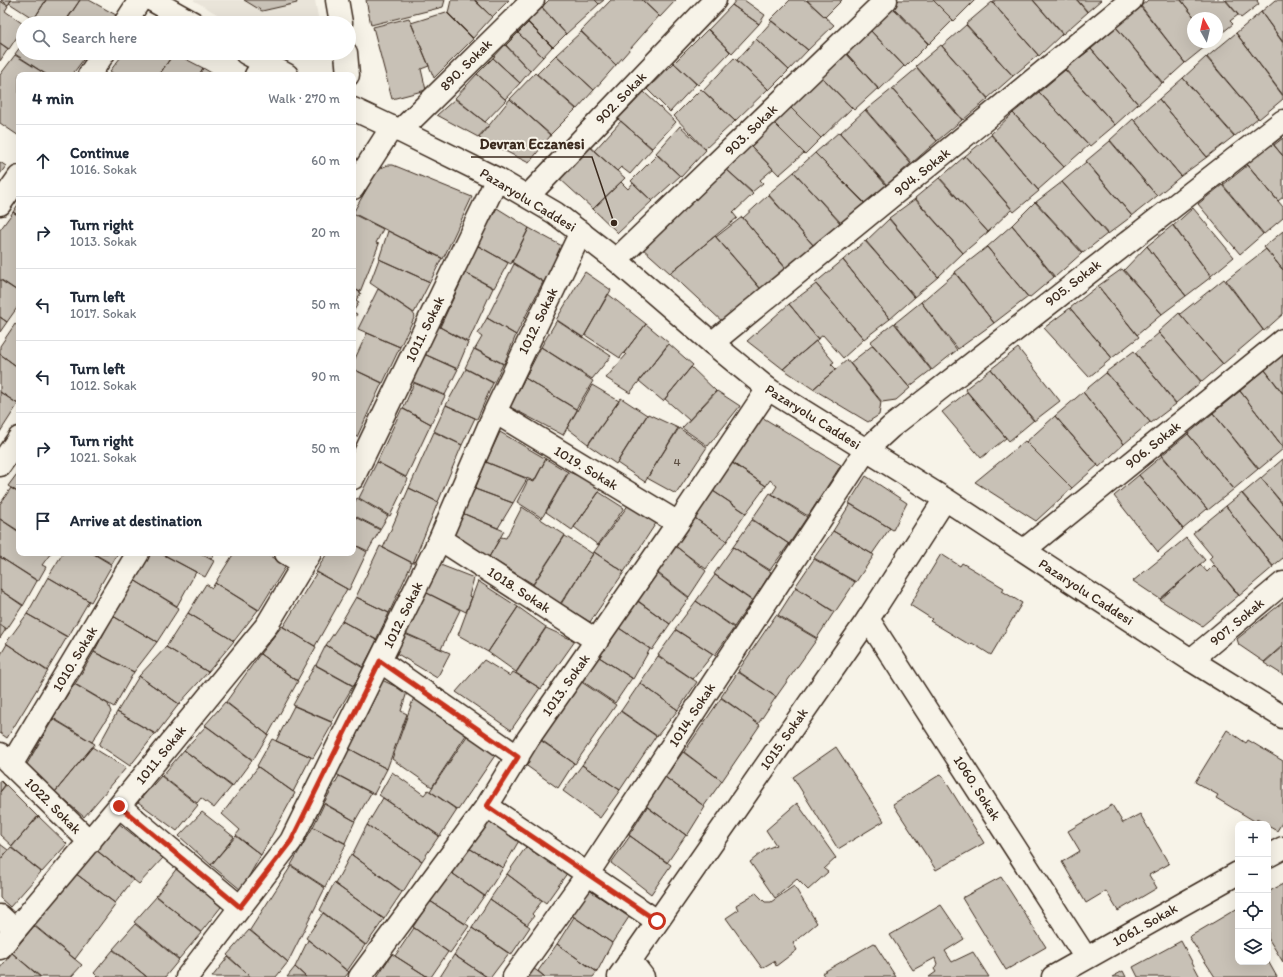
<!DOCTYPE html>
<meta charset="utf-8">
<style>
:root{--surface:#fff;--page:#f6f6f7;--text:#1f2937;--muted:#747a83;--line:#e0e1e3}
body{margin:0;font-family:Itim,sans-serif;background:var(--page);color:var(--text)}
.controls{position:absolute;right:12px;bottom:12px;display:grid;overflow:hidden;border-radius:8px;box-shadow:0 4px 16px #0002}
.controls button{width:36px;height:36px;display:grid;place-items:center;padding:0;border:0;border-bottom:1px solid var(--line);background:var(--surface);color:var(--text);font:20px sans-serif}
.compass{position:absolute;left:1187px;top:12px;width:36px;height:36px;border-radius:50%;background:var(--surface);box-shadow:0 4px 16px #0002;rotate:352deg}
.stop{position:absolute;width:12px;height:12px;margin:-9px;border:3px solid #c8321e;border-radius:50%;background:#fff}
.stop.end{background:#c8321e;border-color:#fff;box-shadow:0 1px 4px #0008}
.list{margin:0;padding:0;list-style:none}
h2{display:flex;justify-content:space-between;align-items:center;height:52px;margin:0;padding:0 16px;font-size:17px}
h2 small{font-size:13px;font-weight:400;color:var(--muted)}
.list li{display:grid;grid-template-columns:26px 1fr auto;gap:12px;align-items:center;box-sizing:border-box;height:72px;padding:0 16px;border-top:1px solid var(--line)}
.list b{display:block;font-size:15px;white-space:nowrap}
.list p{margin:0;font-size:13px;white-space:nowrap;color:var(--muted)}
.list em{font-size:13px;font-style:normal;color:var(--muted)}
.icon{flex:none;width:22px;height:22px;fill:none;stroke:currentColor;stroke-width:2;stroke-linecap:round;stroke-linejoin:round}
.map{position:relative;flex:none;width:1283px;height:977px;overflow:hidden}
.search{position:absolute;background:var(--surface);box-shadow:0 4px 16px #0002;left:16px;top:16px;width:340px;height:44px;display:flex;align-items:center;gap:10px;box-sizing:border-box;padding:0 14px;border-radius:22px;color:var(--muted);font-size:15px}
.panel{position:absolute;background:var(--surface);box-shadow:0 4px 16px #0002;left:16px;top:72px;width:340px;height:484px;border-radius:8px}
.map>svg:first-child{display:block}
.built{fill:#e9e4d9}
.building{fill:#c8c1b6;stroke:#3b2a1e}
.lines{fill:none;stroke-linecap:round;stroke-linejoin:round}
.street-casing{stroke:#3b2a1e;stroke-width:25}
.secondary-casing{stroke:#3b2a1e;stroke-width:25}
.street{stroke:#f7f3e8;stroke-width:22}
.secondary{stroke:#f7f3e8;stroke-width:22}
.route{stroke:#c8321e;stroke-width:5}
.labels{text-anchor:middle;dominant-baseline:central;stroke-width:4;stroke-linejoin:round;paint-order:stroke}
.number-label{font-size:12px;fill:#5e5044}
.street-label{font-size:14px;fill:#3b2a1e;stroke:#f7f3e8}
.leader{fill:none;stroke:#3b2a1e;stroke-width:1.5}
.callout-dot{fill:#3b2a1e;stroke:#f7f3e8;stroke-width:1.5}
.callout-label{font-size:15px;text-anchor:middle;font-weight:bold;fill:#3b2a1e;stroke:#f7f3e8;stroke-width:4;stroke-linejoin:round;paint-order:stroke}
</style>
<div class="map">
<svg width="1283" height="977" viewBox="0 0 1283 977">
<rect width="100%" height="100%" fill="#f7f3e8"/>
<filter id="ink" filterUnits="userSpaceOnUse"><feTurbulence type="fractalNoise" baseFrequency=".025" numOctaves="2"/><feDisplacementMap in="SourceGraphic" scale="8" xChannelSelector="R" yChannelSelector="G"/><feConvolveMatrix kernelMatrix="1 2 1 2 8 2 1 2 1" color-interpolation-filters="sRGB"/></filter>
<g filter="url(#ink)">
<path class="built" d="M193,0H315L319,23H232Z"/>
<path class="building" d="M1,0H11L8,5Z
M12,0H46L34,19L9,3Z
M46,0H80L64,23H40L34,19Z
M80,0H89L116,15L110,23H65Z
M244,0H296L297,3L262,11Z
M366,0H445L443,7L371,25Z
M451,0H474L492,17L473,38L448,13Z
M475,0H509L492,17Z
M549,0H595L599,4L566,34L542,7Z
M595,0H604L599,4Z
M611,0H642L659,16L616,65L581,31Z
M642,0H676L660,17Z
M736,0H744L765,15L759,24L732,5Z
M790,0H806L834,25L808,50L770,20Z
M807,0H842L825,17Z
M899,0H933L953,20L929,44L892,6Z
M933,0H975L954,21Z
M995,0H1033L1062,34L1039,56L993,3Z
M1033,0H1077L1088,12L1063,34Z
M1077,0H1101L1087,12Z
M1148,0H1181L1195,18H1193V42H1211L1185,63L1141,6Z
M1181,0H1225L1238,15L1230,21L1233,24L1217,37V18H1195Z
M1226,0H1258L1257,1L1259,4L1241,18Z
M1275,0H1283V42L1261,12Z
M0,1L8,6L5,11L23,24V28L9,49L0,43Z
M992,2L1038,55L1013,76L966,24Z
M732,5L759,24L732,53L708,30Z
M1140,6L1185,63L1163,83L1116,27Z
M541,7L566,34L553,47L528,22Z
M892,7L928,44L905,67L870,30Z
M446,12L473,39L434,78L411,23Z
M1261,12L1283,43V95L1236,33Z
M409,18L429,66L421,69L426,90L392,99L373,27Z
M772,21L808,50L789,70L756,39Z
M528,23L552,47L543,57L518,33Z
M966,25L1013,76L988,98L942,46Z
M1116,27L1162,83L1138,104L1091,49Z
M708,29L730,52L698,85L674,63Z
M870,30L904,66L879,90L846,53Z
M581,32L616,65L594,90L556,55Z
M518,33L543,57L530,71L506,45Z
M1236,33L1283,96V99L1259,119L1207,57Z
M756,39L789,70L769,90L737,60Z
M0,43L8,49L0,61Z
M23,43V53H73L83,60L72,75H47L15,54Z
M505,45L530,71L520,83L493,58Z
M941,45L988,99L963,120L916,66Z
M1091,49L1138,104L1115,125L1065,69Z
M73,53H89L84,60Z
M124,53H174L159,75H115L110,71Z
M174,53L203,68L199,75H159Z
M846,53L878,88L854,110L820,75Z
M15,55L47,75H19V136L0,123V75Z
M556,55L594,90L577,109L537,74Z
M1206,57L1258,118L1235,136L1183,78Z
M493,58L520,83L505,99L477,74Z
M734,58L768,89L735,121L703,91Z
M674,63L696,84L670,112L647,89Z
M203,68L215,75H199Z
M917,68L962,120L937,141L892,89Z
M1065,70L1115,125L1090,146L1039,92Z
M535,73L576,109L550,135L510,99Z
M477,74L506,100L485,122L455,98Z
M820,75L852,108L821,138L789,106Z
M1183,78L1234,136L1207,157L1159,99Z
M701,89L735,121L705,149L674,116Z
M892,89L937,141L912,163L866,110Z
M644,92L676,122L652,148L618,119Z
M1039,92L1089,145L1064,167L1013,113Z
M455,99L489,125L478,137L437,115Z
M510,99L551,135L529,163L479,138Z
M1159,99L1207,157L1181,176L1134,120Z
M789,106L821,138L805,154L773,122Z
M865,110L911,163L887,185L840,133Z
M1013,113L1064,167L1038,190L991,134Z
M1133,119L1181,176L1157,196L1110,140Z
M621,121L652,149L630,174L621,167L617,171L594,151Z
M773,122L804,153L779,175L750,145Z
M680,126L706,150L681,177L656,153Z
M839,132L886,185L865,204L815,153Z
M991,135L1039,191L1014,212L965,156Z
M1283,138V156L1274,145Z
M1110,141L1157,196L1132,216L1086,161Z
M1271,142L1283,156V197L1278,201L1246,163Z
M749,144L773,169L760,180L763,183L752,192L725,168Z
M590,147L625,178L593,209L559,178Z
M815,153L865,203L841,223L794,172Z
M657,155L680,176L652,201L631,181Z
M965,156L1012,209L988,232L940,178Z
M0,162L6,166L0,174Z
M1086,162L1132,216L1108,234L1062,182Z
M388,165H393L472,197L443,259L353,213L378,169Z
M1248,165L1283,207V218L1264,234L1223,185Z
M725,168L753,194L733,213L737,218L670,273L642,248Z
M794,172L841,224L815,247L768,194Z
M939,178L988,232L963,253L915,198Z
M621,182L628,189L633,183L652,201L618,233L593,209Z
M1062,182L1107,234L1083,253L1036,202Z
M1222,185L1263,234L1240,254L1198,204Z
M768,195L814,246L787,270L743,218Z
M915,199L963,253L938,277L889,218Z
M1035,202L1082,253L1055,277L1012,225Z
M19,203V216L13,212Z
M497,208L529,228L511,264L476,245Z
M1193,208L1234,257L1211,276L1173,226Z
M13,212L19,216V292L0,279V230Z
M353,214L383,229L376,243L379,244L360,292L353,288Z
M742,217L786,268L762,290L716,237Z
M889,219L938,277L914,297L866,241Z
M1012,225L1054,277L1029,298L987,247Z
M1173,225L1211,277L1186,296L1147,246Z
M529,228L562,246L544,282L512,262Z
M388,231L442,258L430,282L379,259Z
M1283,231V270L1264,247Z
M715,236L763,292L725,324L670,273Z
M865,241L915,297L890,319L843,260Z
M477,245L508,263L494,288L464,272Z
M1147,246L1186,296L1162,314L1124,270Z
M987,247L1028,297L994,323L955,272Z
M1266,249L1283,270V314L1264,331L1226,280Z
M379,259L430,282L414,313L370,283Z
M843,260L890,319L864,339L815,283Z
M514,264L543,282L516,335L487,318Z
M1122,269L1162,314L1137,335L1098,286Z
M585,272L611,290L583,338L556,320Z
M465,273L493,288L468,342L440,327Z
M955,273L994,323L958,349L921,302Z
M1224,279L1263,330L1223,364L1180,314Z
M0,280L19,292V305L7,322L0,317Z
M816,284L864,339L843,358L823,335L818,339L789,304Z
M1098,286L1139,337L1112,358L1070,308Z
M353,288L361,293L356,300L359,302L353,312L357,314L353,321Z
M378,289L412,312L415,316L400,347L358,329Z
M608,294L646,324L620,358L585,335Z
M921,302L957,350L932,370L895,323Z
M789,304L818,339L783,369L747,341Z
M1070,308L1112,358L1089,377L1044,328Z
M1179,313L1223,364L1202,382L1158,332Z
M0,317L7,322L0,332Z
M487,318L516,335L504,364L475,349L482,337L478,334Z
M557,320L611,356L592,379L541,347Z
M894,323L931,370L909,387L870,342Z
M15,324L19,327V368L0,354V346Z
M646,324L669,343L630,393L606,378L626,355L624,353Z
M438,326L468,343L457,369L424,354Z
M367,333L400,347L383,383L353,369V363Z
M1159,333L1201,382L1176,403L1135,353Z
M816,341L834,362L831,364L836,369L813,389L783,369Z
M669,344L693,365L663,401L639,381Z
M873,345L910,388L896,400L882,402L850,363Z
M541,347L593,381L576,409L525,378Z
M1018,348L1060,401L1034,421L991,369Z
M474,349L503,364L494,383L465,368Z
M1134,351L1176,404L1151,423L1106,372Z
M0,354L19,368V402L18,404L0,392Z
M424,354L458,369L445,395L411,381Z
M1283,355V393L1265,370Z
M847,360L881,402L879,415L868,422L813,389Z
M691,367L716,391L689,420L665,399Z
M353,369L382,383L357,437L353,435Z
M466,369L493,383L477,419L446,405Z
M991,369L1034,420L1009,441L965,389Z
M1265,370L1283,394V447L1240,391Z
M1106,373L1150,422L1124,444L1083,392Z
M525,378L577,410L563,435L510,407Z
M414,383L445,396L431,424L403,409Z
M592,385L619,401L588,444L567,428Z
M717,391L740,406L708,446L682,428Z
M1240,391L1283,447V449L1259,469L1213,413Z
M0,392L18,404L0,432Z
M967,392L1006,438L981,458L942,412Z
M1083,392L1124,444L1099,467L1055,416Z
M621,398L647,415L616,464L588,445Z
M446,405L475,418L462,445L434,431Z
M402,408L431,424L406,477L377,462Z
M1213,413L1258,469L1234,489L1188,434Z
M648,414L678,428L645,482L617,463Z
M760,416L841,465L808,516L772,494L777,486L770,480L766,486L729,461Z
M1055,416L1098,465L1072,488L1026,442Z
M679,428L707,447L676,494L647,478Z
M434,432L462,445L438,502L409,488Z
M500,432L546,459L534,481L486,462Z
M1188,434L1234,489L1208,510L1162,455Z
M1025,441L1072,488L1036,521L975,482Z
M1162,456L1207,509L1183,529L1139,475Z
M546,459L568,472L542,518L517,502L528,480L534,482Z
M1283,459V504L1261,478Z
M730,461L766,486L746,513L710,489Z
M377,462L408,479L390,516L359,498Z
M486,462L527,479L513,503L475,489Z
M19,471V493L8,486Z
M569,472L603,486L572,530L546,512Z
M1139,475L1183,529L1158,552L1114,496Z
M866,476L907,503L893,530L849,503Z
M1261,478L1283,505V541L1242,494Z
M11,488L19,493V531L0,519V504Z
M409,488L438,502L413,563L383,548Z
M475,489L513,503L498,528L462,513Z
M710,489L746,513L727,541L692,516Z
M599,492L624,508L598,545L574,527Z
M770,493L807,517L789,544L752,519Z
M1242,493L1283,541V558L1273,566L1226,506Z
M357,498L388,516L380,529L353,515V505Z
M632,500L660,517L624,572L594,552Z
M850,504L890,528L872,554L833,531Z
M1226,506L1273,567L1239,596L1209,559L1212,556L1193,533Z
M522,507L565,535L533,584L489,557L501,537L506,538Z
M462,513L504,531L489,557L450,540Z
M353,516L380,530L368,551L353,544Z
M692,516L727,541L706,569L671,543Z
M0,519L19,532V553H51L42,565L46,567L38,581L0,557Z
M752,520L789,544L770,570L733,547Z
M833,531L874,555L856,582L814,558Z
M565,536L593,554L560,604L533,585Z
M1186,538L1205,560L1160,599L1133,581Z
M672,543L706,571L689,597L654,570Z
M353,544L367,552L349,590L316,572L327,553H353Z
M380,546L412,563L389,613L356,597Z
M733,547L771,572L753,601L714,574Z
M594,552L624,572L590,622L561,604Z
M63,553H92L112,565L91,602L48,577Z
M93,553H118L112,564Z
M150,553H160L196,572L177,606L134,580Z
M161,553H199L214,561L205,577Z
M200,553H215L211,559Z
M234,553H265L286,566L259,610L215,583Z
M941,554L960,566L962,563L1004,588L1002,591L1022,603L991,655L972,643L970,645L930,621L932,619L910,605Z
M0,557L37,581L23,606L0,590Z
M814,559L855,582L835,612L795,587Z
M438,564L474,578L469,596L472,597L466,612L425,592Z
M1200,564L1207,572L1214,565L1239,595L1202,626L1160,600Z
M654,571L689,598L670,624L633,598Z
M317,572L347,589L315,646L283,627Z
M715,575L752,601L734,627L696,601Z
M48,577L89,601L68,637L27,614Z
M134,580L179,608L157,642L113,616Z
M478,581L518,607L488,652L458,635Z
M215,583L258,610L234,641L188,613L206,584L212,588Z
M796,587L834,612L817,638L778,615Z
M0,590L23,605L7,629L0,624Z
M425,592L460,610L441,649L405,633Z
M356,597L389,613L376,640L342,621Z
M634,598L670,624L652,650L616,626Z
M696,601L734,628L715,655L675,629Z
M1283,602V645L1264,662L1239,645L1237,639Z
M518,607L546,627L516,672L488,652Z
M188,613L234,641L208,672L166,647Z
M27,614L67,637L47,671L6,643Z
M776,615L817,639L776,697L738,671Z
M113,616L157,642L134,672L94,652Z
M342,621L377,640L363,667L326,645Z
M0,625L6,629L0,638Z
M282,626L316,647L297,681L260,654Z
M616,626L650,649L633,679L596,655Z
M546,628L575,641L541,689L516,673Z
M676,630L713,654L693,679L658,655Z
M405,634L450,653L437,678L396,653Z
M7,644L48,671L7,738L0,733V656Z
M326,645L363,668L354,686L316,665Z
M1283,646V675L1264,663Z
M166,647L208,672L179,704L139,676Z
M94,652L134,672L114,707L75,684Z
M260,654L298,681L268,735L226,702Z
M596,655L632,678L615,703L579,679Z
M658,656L697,682L678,710L640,683Z
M484,660L510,676L513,672L540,688L511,730L456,692Z
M315,665L353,686L332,722L293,705Z
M738,672L776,697L758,724L721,697Z
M139,676L179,704L156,734L117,712Z
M382,680L407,692L401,711L407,714L387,769L348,748Z
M580,681L616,705L575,764L540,739Z
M640,683L678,710L657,736L621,711Z
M74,684L108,704L111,712L92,742L53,718Z
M414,697L466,735L432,787L392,759Z
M721,698L760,725L722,781L684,752Z
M225,702L268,735L253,760L205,725Z
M294,706L333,723L313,758L276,741Z
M620,711L656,736L620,790L582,765Z
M117,712L155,734L130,766L99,745Z
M53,719L95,744L55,792L27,764Z
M206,726L252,760L232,787L184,750Z
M1227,730L1246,743L1248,740L1283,761V821L1277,831L1268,826V824H1265L1257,819L1256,822L1216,798L1218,795L1195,782Z
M467,736L496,754L458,810L430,791Z
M272,739L311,757L293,792L257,766Z
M540,740L574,763L558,788L524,764Z
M92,747L126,768L84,817L55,792Z
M836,747L884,821L838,849L793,777Z
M348,748L387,769L374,794L336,774L344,762L341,759Z
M184,750L232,786L214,808L201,798L197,803L162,776Z
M683,752L722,781L704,806L665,777Z
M582,765L620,790L600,818L563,791Z
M258,767L295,793L261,855L236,835L240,830L222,814Z
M392,772L424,795L428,790L457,810L440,836L379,795Z
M941,774L984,843L936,870L893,804Z
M161,776L198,805L177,831L138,802Z
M339,776L371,793L355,821L324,803Z
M665,777L705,807L687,836L645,805Z
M0,780L5,785L0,792Z
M6,785L38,817L12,846L0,835V792Z
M383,798L439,836L422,861L367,825Z
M797,803L836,858L824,869L828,872L808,890L797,879L775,898L750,862L766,849L776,845L766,830Z
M324,804L355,821L345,843L313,827Z
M1112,805L1123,823L1140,814L1169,864L1149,875L1157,888L1118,911L1106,891L1086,903L1062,862L1080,851L1068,831Z
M647,807L686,835L667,863L629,835Z
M202,812L234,837L211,865L179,836Z
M487,814L520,839L503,868L467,847Z
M38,816L67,844L42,872L11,848Z
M118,823L163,858L139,884L97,851Z
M367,825L422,861L403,892L352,855Z
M313,827L346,844L325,887L291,865Z
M236,836L261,855L241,890L211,865Z
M630,836L671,865L651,894L611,863Z
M0,844L8,850L0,860Z
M528,844L568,872L546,903L507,874Z
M11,847L41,872L10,907L0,898V860Z
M467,847L503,868L485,896L449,871Z
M94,848L133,880L115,903L75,873Z
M351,854L402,892L384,919L335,884Z
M291,866L325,888L288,962L250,930Z
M177,868L221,907L201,932L156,896Z
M449,871L484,896L465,924L430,901Z
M75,873L116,904L75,959L34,925Z
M507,874L542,901L532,914L534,916L527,925L490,899Z
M1001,877L1046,947L1006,970L962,898Z
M334,883L384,919L366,945L320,910Z
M1283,884V962L1268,938V892Z
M794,886L817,923L793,943L797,950L776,966L774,961L762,968L726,918L738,910L736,905L756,893L765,902H771Z
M589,890L629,917L612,943L570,914Z
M157,896L201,933L179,959L134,922Z
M490,899L530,927L511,955L472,928Z
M430,901L469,926L450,953L413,927Z
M941,905L964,939L945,951L952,962L973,952L989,977H929L936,972L934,969L937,964L935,958L913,970L890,935Z
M1238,908V962H1268V961L1277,977H1215L1189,937Z
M323,913L365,945L347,971L306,938Z
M574,917L612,943L597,972L557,944Z
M135,924L179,960L165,977H147L113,949Z
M34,926L82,965L71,977H41L12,953Z
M414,928L448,952L431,977H428L395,956Z
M472,928L509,953L491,977H487L454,955Z
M249,930L288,962L276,977H251L227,955Z
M308,940L349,972L345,977H306L295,967Z
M1181,941L1200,977H1138L1133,967Z
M874,943L896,977H825L822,973Z
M557,944L597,972L593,977H545L538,971Z
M113,950L147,977H98L94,973Z
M12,953L40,977H0V968Z
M392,954L428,977H377Z
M454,955L487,977H440Z
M228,957L251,977H212Z
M295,967L306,977H287Z
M533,968L545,977H526Z
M1123,971L1126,977H1112Z"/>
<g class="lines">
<g class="street-casing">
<path id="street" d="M125,23L140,0
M89,75L104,53
M256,75L264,63
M400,131L533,0
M353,188L392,127
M528,196L715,0
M0,204L19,177
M616,260L886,0
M712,343L1131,0
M495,412L678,523
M0,465L19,438
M353,478L497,179
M440,539L597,641
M1024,550L1283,340
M286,553L303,563
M868,619L1086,958
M1191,660L1283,583
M380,661L518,757
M0,754L90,842
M11,765L138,553
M119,806L240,907
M487,806L657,921
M1268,856L1283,848
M0,916L15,930
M0,948L119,806L267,625L310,553
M630,960L643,977
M187,977L291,841L440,539L495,412L581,232
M360,977L487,806L528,739L678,523L768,389
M514,977L587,875L866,450L891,427L1283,121
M1053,977L1238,873"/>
</g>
<g class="secondary-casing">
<path id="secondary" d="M152,0L193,23
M337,0L341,23
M246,53L287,75
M346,53L348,75
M353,109L400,131L497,179L555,213L616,260L712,343L768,389L945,499L1191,660L1283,717
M619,977L868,619L945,499"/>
</g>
<use href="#street" class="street"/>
<use href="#secondary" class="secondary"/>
</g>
</g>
<g class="lines" filter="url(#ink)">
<path class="route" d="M119,806L240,907L291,841L380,661L518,757L487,806L657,921"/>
</g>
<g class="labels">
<g class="number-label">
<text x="677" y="462">4</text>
</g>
<g class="street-label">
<text transform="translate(466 65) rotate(-45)">890. Sokak</text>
<text transform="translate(621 98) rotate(-46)">902. Sokak</text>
<text transform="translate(751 130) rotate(-44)">903. Sokak</text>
<text transform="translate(922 172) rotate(-39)">904. Sokak</text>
<text transform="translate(528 200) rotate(31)">Pazaryolu Caddesi</text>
<text transform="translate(1073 283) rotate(-38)">905. Sokak</text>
<text transform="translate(538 321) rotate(-64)">1012. Sokak</text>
<text transform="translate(425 329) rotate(-64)">1011. Sokak</text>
<text transform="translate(813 417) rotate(32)">Pazaryolu Caddesi</text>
<text transform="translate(1153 445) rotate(-39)">906. Sokak</text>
<text transform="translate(586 468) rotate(31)">1019. Sokak</text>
<text transform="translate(519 590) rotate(33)">1018. Sokak</text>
<text transform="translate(1086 592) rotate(33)">Pazaryolu Caddesi</text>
<text transform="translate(403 615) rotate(-64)">1012. Sokak</text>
<text transform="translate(1237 622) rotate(-40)">907. Sokak</text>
<text transform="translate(75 659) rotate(-59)">1010. Sokak</text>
<text transform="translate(566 685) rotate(-55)">1013. Sokak</text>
<text transform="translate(692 715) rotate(-57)">1014. Sokak</text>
<text transform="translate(784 739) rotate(-55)">1015. Sokak</text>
<text transform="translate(161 755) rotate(-51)">1011. Sokak</text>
<text transform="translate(977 788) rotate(57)">1060. Sokak</text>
<text transform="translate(53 806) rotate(45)">1022. Sokak</text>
<text transform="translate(1145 925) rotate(-30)">1061. Sokak</text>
</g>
</g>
<path class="leader" d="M614 223L592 157H471"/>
<circle class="callout-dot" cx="614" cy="223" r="4"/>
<g class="callout-label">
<text x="532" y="149">Devran Eczanesi</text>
</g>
</svg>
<div class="controls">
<button>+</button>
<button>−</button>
<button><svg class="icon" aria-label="locate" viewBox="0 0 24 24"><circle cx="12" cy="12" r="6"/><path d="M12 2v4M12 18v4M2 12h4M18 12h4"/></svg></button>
<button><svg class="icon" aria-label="layers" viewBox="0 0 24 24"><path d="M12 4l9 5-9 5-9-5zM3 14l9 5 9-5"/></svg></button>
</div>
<svg class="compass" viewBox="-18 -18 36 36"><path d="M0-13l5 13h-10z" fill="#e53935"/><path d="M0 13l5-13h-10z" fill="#747a83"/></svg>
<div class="stop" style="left:657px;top:921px"></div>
<div class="stop end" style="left:119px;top:806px"></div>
<div class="search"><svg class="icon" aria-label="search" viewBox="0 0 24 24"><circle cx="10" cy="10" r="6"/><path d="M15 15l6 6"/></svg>Search here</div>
<section class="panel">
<h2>4 min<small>Walk · 270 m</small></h2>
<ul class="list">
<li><svg class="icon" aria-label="ahead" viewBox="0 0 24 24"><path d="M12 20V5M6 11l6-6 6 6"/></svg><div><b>Continue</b><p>1016. Sokak</p></div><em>60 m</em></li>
<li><svg class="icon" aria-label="right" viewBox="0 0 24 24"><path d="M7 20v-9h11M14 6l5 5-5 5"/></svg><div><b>Turn right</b><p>1013. Sokak</p></div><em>20 m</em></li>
<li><svg class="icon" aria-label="left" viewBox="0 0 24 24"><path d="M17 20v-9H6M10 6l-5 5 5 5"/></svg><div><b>Turn left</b><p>1017. Sokak</p></div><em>50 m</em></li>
<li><svg class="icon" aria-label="left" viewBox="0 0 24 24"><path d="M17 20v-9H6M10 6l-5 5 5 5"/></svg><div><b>Turn left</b><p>1012. Sokak</p></div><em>90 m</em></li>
<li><svg class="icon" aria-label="right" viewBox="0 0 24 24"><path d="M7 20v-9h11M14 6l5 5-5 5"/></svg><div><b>Turn right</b><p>1021. Sokak</p></div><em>50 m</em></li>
<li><svg class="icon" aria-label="arrive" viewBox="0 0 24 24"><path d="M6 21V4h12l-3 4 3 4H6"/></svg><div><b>Arrive at destination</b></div></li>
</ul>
</section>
</div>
